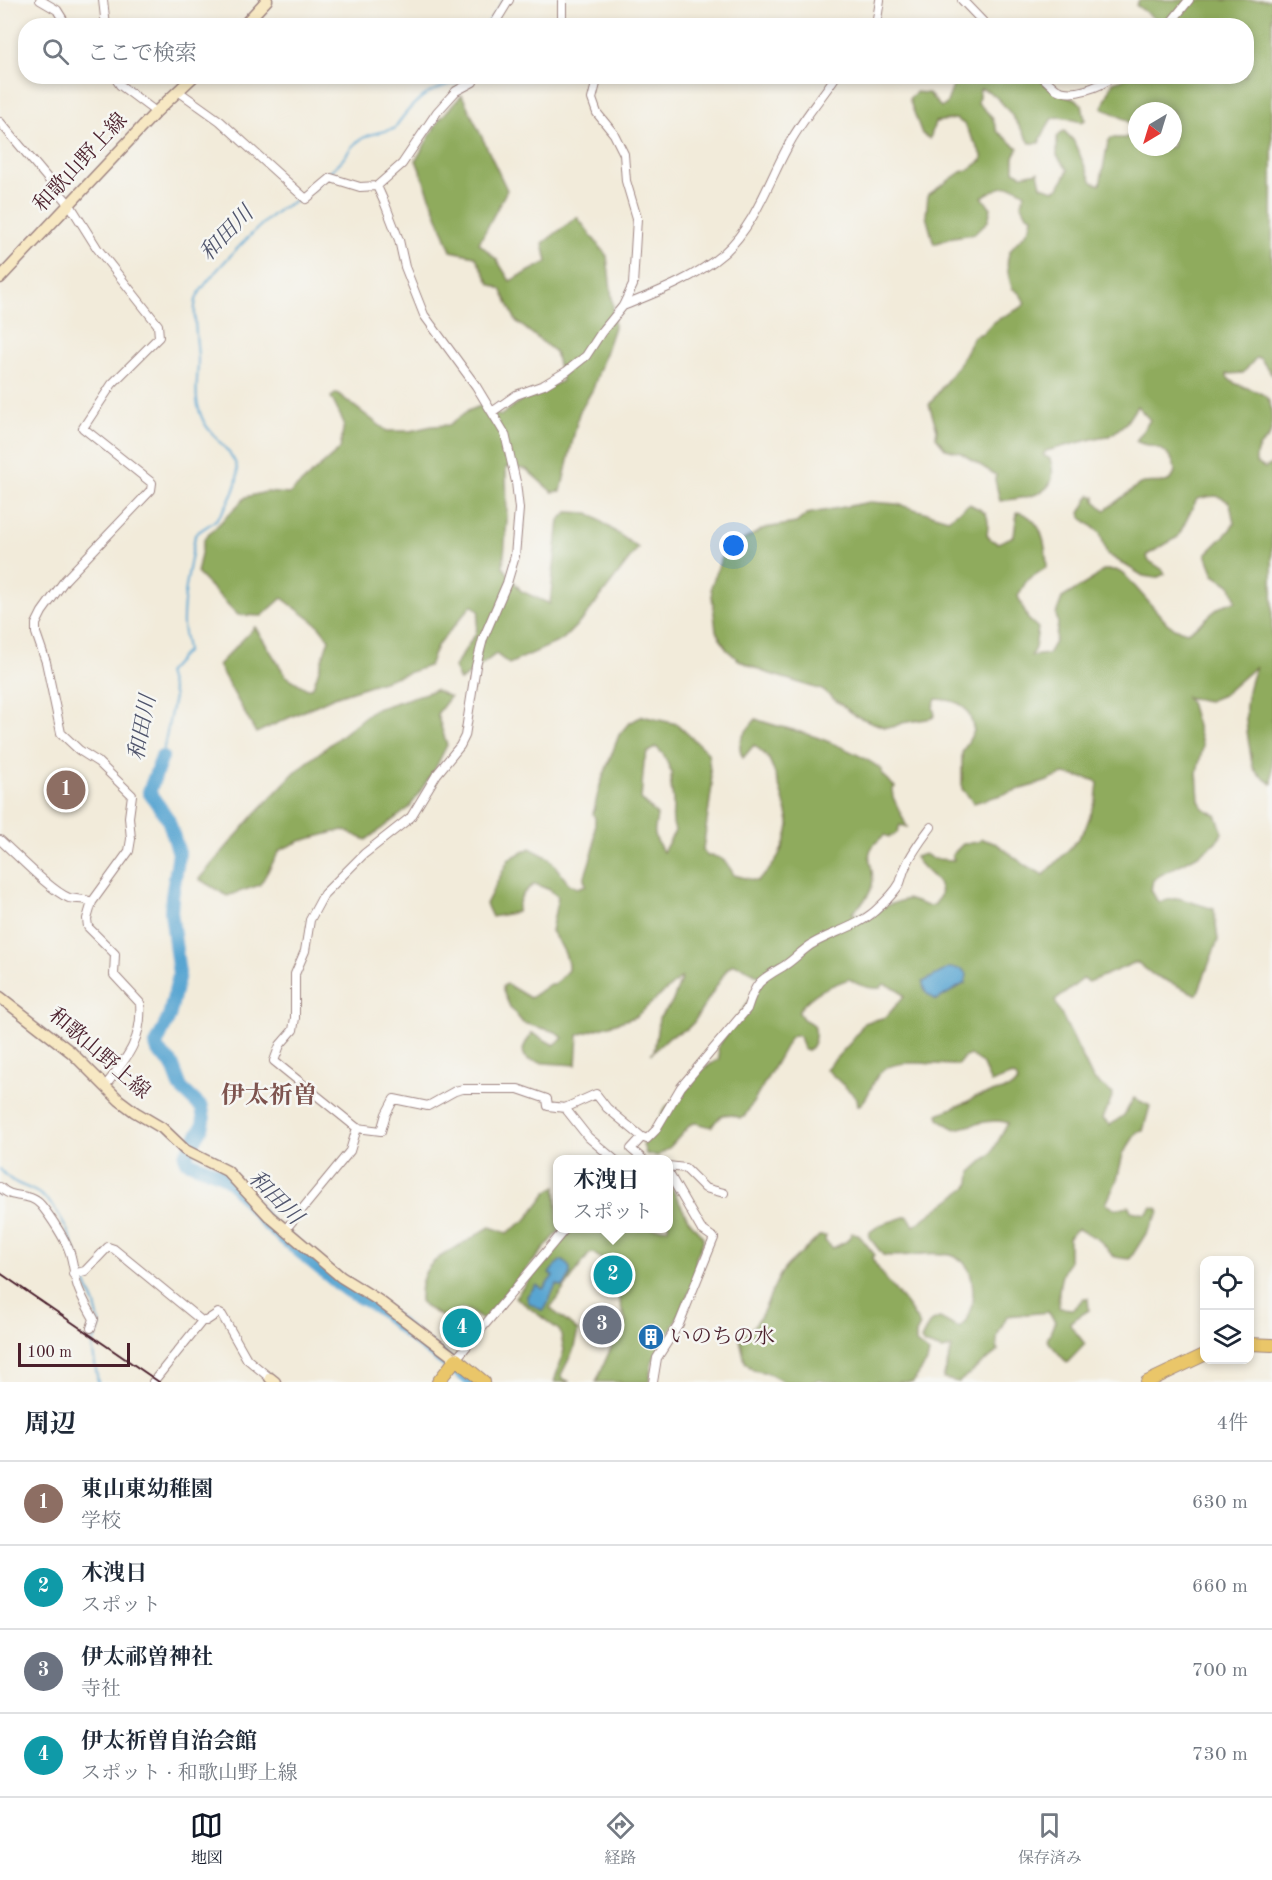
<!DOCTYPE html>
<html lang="ja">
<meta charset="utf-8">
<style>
:root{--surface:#fff;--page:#f6f6f7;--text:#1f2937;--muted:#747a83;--line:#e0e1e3;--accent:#111827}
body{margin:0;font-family:"Old Standard TT","Noto Serif JP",serif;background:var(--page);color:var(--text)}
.controls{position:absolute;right:18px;bottom:18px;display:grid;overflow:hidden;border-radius:12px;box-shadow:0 3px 9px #0003}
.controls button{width:54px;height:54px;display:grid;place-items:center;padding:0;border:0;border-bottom:2px solid var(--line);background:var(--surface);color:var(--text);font:30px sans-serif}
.compass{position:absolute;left:1128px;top:102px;width:54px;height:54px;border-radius:50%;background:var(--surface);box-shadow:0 3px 9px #0003;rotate:218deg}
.scale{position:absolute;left:18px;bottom:15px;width:112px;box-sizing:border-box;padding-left:6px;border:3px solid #4a1f2b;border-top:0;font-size:16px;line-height:21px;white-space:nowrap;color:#4a1f2b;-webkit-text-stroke:4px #f6f6f2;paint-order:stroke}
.you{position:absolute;left:734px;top:546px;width:21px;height:21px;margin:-15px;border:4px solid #fff;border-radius:50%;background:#1a73e8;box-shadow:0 0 0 9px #1a73e833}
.badge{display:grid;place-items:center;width:39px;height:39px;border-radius:50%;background:var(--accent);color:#fff;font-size:20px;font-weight:700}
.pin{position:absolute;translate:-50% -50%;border:3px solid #fff;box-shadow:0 2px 6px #0006}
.popup{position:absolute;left:553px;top:1155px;width:120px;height:78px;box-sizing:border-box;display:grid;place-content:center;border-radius:12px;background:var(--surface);filter:drop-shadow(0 2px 4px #0005);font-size:20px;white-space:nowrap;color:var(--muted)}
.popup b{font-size:22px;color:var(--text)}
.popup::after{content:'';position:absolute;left:50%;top:100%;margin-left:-12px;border:12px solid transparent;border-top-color:var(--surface)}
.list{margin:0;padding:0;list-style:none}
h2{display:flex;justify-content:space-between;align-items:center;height:78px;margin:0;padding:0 24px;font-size:26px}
h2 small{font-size:20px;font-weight:400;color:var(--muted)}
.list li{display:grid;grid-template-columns:39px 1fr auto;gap:18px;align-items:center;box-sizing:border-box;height:84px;padding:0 24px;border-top:2px solid var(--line)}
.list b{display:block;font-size:22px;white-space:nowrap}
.list p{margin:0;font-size:20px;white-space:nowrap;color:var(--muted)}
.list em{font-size:20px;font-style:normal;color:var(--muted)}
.icon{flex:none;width:33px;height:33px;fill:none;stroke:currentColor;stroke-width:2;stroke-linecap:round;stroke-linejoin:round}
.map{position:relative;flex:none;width:1272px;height:1382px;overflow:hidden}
.search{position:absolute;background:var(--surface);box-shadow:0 3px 9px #0003;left:18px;right:18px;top:18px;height:66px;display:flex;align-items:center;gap:15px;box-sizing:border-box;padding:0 21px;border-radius:24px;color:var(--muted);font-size:22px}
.sheet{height:414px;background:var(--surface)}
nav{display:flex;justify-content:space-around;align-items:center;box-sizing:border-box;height:84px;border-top:2px solid var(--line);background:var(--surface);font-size:16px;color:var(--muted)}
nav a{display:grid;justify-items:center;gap:3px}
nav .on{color:var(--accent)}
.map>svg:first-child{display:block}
.forest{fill:#8fab5d;stroke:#6c6544;stroke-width:1.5;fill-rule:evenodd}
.water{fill:#59a5d1;stroke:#52627e;stroke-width:1.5}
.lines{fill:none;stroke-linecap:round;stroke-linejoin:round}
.stream{stroke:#59a5d1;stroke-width:2}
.river{stroke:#59a5d1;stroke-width:14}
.street-casing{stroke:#9e8582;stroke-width:10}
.secondary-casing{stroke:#9e8582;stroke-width:13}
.primary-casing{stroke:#9e8582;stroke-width:14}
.street{stroke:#fff;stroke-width:8}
.secondary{stroke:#f7e8c3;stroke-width:10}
.primary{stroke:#eac669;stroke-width:12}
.rail{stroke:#4a1f2b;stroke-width:2}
.labels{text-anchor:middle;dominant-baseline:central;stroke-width:5;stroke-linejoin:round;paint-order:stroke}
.street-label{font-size:21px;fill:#4a1f2b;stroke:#f6f6f2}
.poi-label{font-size:21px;fill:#4a1f2b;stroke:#f6f6f2;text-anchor:start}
.water-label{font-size:22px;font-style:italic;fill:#50556d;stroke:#f6f6f2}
.quarter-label{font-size:24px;font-weight:bold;fill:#7e544f;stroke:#f6f6f2}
</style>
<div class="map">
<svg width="1272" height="1382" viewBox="0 0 1272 1382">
<rect width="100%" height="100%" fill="#f6f6f2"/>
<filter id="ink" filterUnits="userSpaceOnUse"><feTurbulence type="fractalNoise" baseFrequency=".0167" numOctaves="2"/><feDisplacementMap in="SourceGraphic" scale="12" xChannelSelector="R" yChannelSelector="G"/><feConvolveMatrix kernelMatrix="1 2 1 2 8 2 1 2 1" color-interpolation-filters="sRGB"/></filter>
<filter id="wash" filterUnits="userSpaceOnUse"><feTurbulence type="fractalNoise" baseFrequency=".008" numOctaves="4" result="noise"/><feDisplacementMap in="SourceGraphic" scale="24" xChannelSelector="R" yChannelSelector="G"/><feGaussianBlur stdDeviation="1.35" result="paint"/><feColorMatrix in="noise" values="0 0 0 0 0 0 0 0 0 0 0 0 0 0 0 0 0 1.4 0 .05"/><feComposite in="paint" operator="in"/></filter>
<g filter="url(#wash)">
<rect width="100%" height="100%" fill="#f2ebda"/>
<path class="forest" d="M1139,0H1272V375L1260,358H1256L1243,373L1227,374V377C1238,391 1267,386 1271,407C1272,415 1272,427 1270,435C1263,447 1255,444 1256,463L1265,468L1272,464V784C1266,780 1258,775 1254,769C1251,764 1251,755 1250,750C1244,717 1243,697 1256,666L1223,695L1208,701L1186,697L1190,702L1203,747L1197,772L1199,800L1203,808L1216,815L1223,833C1207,857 1175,864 1153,880L1151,890L1158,902L1178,898L1214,909L1218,940L1197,995L1152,974L1138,963H1134L1089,982L1083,979L1055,1001L1093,1079L1113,1094L1103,1119L1110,1125L1124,1115L1134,1098L1150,1106L1143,1131L1137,1132L1123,1154L1117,1180L1106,1204L1115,1209L1129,1206L1131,1211L1146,1214L1152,1207L1159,1209V1213L1130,1259C1104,1257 1116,1255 1100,1241C1094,1236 1085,1233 1078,1229L1074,1231L1069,1238V1263C1059,1273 1058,1295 1059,1308L1073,1309L1084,1298H1088L1089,1310L1070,1322L1071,1326L1085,1344L1067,1363L1047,1340L1055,1321L1048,1312L1007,1316C1001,1328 994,1337 998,1351L959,1382L943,1379L952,1348L942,1350L924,1344L921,1340C926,1329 928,1321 940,1318L958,1328C967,1324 969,1313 972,1304C974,1297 973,1289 972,1281C965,1236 913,1261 883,1255L869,1237L870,1232L880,1225L907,1216L910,1219L914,1226L967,1187L970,1183L971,1172L991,1154L1008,1123C993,1117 971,1126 955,1129L939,1119L938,1114L967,1102L975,1097L1011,1088L1018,1081L1016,1077L1012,1075L991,1083L982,1063L970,1055L963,1058L958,1065C936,1066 892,1055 878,1075C871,1085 869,1099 858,1106L857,1098L826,1069L852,1041L864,1023L886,1017L904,996L898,989L884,984L880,988C870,989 858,985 849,979C827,987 813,992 798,1011L803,1019L814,1025C817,1034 815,1046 807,1051L803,1049L799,1036L794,1035L790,1038C775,1064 761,1091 744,1117L740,1118C723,1111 721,1114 711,1127L696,1123L691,1124L670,1147L658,1156L646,1154L643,1144L655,1128L665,1107L679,1100L698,1072L719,1059L718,1047L752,996L761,977L743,967L733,964L727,969L694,1022L687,1029L670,1036L651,1054L654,1051L659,1018L672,1003L682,977L635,1017L578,1035L576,1065L544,1063L528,1060C518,1050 526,1043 532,1033L554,1045L563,1038L556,1032L523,1023L510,1007L503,991V986L507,984L530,998L550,984H555L568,970C569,955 559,943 551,931L558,897L550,890L535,884C522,892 519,898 517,912L492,917L486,904L509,859L530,848L549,858L569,884L577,888L586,885L584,879L594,848L595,818L593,814L600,785L619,735L628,724L642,716L677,724L708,753L712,786L703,850L707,856C722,855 727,862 734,875L757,881C773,870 787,844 789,825C790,818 773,765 768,758C764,753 759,749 754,745L743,758C734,742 746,731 756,719C770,725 783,727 797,731C820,737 864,755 882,770V775L895,787L892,790L893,797L907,827L900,825L897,833L889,837L885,835C856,856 877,861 872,886C869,898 860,905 852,913L856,915L907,899L928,906L934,905C954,883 923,874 915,857L925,854L933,859L954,860L952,855L963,844L978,842L982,839L997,844L1025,865L1044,875L1073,845L1085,829L1096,800L1098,783L1094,780L1064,774L1045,782L974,803L962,789V753L974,731C969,706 961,700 936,699L933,707L935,715L932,718L902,723L893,727H884L856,716L822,690L764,672L739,660L727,650L716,631L711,587L722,556L736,544L765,528L796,523L807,514L870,502L897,504L948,519L969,504C988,513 990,514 987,535L990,539L998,543L1014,536L1017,512C1043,517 1046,546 1047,567L1027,580L1018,596L1028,619L1038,628L1035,648L1031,656L1048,654L1055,642L1058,624L1056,614L1062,598L1096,577L1103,570H1116L1124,574L1167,623L1174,628L1187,632C1204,625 1212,609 1226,604C1230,603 1233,603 1236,601L1231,586L1214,575L1206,554L1229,531L1234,523L1230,503C1216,493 1213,496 1197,499L1178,537L1147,555L1148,560L1163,570L1165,574L1156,578L1143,576L1107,554L1100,533L1082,518L1080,513L1090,495L1095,497V501L1105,510L1140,484C1149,480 1159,485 1168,481C1181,474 1173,456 1162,450C1154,445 1145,446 1136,441L1150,420L1137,406L1126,423L1110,436L1100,437L1046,451L1043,455L1050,459C1063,497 1026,497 1000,501L995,480L996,475L961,453L946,449L936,437L937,429L929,405L959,364L974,336L983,333L993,322L1022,307L1025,303L1020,294L1012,288C1009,278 1005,265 1009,254C1015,237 1029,240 1032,217L1027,215L1021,203L1025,194C1013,180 996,188 982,197L991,208L988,221L974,234L953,237L934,244L926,216L928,195L961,172L970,169L982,160V155L964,124L956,119L935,122L930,139L922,134L909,99L916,92L928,93L941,107L946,105L953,86L958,77H1035L1066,97L1076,99L1082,105L1085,120L1081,122C1049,113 1053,115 1039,143H1030C1021,129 998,89 980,89L978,103L992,117L997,131L1018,148L1014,157V171L1022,175L1038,172L1041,186L1054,190L1059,188L1068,170L1057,156V137L1064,131L1073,140L1092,182L1100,185L1108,142L1111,138H1125L1133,133V128L1127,120L1102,108L1113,82L1132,76H1246V26L1156,25L1155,19L1136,5ZM1137,111H1173V147H1137ZM656,747L663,754L672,773C668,782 673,792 673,802C674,815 670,817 675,831L663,852L654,835L657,815L641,799L644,762L647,753ZM935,976L965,983L937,1000L923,982Z
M462,95L507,190L479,243L497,260L510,281L547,262L543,243L577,217L607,256L613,307L614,327L593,389L579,413L561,491L552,492L526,469L506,467L507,521L503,567L521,591L550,604L559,520L568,512L589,513L638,548L585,617L562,640L509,664L496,654L460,681L454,667L476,633L479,611L472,605L437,646L429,666L334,697L256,733L218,665L255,627L286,676L307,689L313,687L329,639L318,625L282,598L262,616L238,615L197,573L204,539L246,497L266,492L289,494L340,449L344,423L331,397L337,393L387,431H410L432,426L449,425L468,411L480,406L500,416L522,400L562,381L555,352L516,321L501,289L490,284L475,256L451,251L416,160L439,120Z
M435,690L450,697L437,714L447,745L435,769L409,808L366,840L343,830L300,841L280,850L260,885L227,896L199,879L255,814L295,772L333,742L373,710Z
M556,1186L558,1228L561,1229L483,1320L469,1311L463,1309L444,1318L425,1307L420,1301C419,1265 436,1259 462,1244C472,1239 480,1232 490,1227L507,1233L527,1219L547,1192Z
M669,1186L673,1190L688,1219L703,1237V1242L696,1258L695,1279L680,1313L652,1362L649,1382H596L614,1341L626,1323L618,1296L623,1275L593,1253L589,1254L550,1308L578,1331L573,1351L561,1375L562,1378L570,1382H554L564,1350L560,1331L515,1297L570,1229L668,1228Z
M852,1233L858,1234L875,1255L872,1258C885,1283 908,1301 920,1326L916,1334V1343L929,1353L927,1362L913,1382H827L817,1380L813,1382H784L767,1373L753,1370L745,1362L739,1334L744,1335C766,1319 768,1294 782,1272C789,1261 809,1248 819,1236H826L825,1241L833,1248L847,1241Z"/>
<path class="water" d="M949,968L962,969L967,975L965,983L937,1000C928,996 923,992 923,982Z
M563,1260L570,1268V1276L563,1287L557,1284C550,1293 551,1302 543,1311L528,1302L527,1296L536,1285L543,1289L553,1276L549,1273L560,1261Z"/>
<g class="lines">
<path class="stream" d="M486,26L504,0
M312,190C320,179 329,173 339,163C344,159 347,153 351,148C361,135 379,132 394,129C404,114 420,95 437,89C446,85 456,83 466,81L469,76
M162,757L174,697L167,673L187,651C186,640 182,629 183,619C183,591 191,563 195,535C201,529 207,527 213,522C223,516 235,491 237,479C242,456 213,440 204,422C192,399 198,383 198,360C198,344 192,314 196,300C201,282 265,219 282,208C289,204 296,201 303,197
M0,1169C12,1185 23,1184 38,1193C62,1208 74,1244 80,1269
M82,1275L95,1305L100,1326L92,1346L98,1382"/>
<path class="river" d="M162,757L149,792L168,819L179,853L172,897L171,912L179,974L169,1017L156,1045L158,1051L172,1064L181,1088L202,1108L204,1120L202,1128L185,1156L187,1161L224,1176L233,1184L269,1226L345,1289L379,1308L408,1333L473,1382"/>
</g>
</g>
<g filter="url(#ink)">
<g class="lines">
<g class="street-casing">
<path id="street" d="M40,0L57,10L67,26
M103,0L106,26
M562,0V26
M962,0L987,26
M493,26L509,0
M876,26L880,0
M1168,26L1189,0
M114,76L120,85L156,112
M1041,76C1046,80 1051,85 1056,89C1072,98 1100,87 1114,76
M178,91L220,121L306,199L331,178L360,187L377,186L402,164L437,112L456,91L473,82L475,76
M0,122L70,205L97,248L158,325L159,337L112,384L83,428L152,483L151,490L65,580L42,612L36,624V633L46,662L61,733L79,750L98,762L132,795L129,817L131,839L129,851L92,902L87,919L88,927L115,954L114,975L140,1003C143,1039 127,1058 106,1085
M377,186L385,204L399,240L405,267L424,315L476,386L505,434L516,482L519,509L515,556L507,583L483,639L476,666L465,736L460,746L437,774L411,817L364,854L324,894L310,920L305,951L295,974V1018L293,1030L280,1045L274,1061L357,1128L381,1131L386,1114L394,1099L428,1106L455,1091L463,1089H518L547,1099L548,1106L565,1108L588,1137L615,1160
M623,306C658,292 695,278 724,253C755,225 768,183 787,148C800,122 820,100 836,76
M492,412L516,395L544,385L567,371L586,356L601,333L623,306L633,285L637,218L626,181L624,154L614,134L597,113L592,99L598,76
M0,840C16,854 51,891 69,898C77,900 83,898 92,902
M565,1108L596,1094L607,1108L642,1137
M644,1160L631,1149L642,1137L647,1139L655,1131L681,1087L747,1009C756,981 760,980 784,966C795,959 803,949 814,943C834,932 858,926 875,911C884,903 894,894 900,883C902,878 903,871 906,866C912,852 922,839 931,827
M668,1166L685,1168L705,1188L724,1193
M0,1187C13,1201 29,1191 41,1205C50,1216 66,1240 70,1253C74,1266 74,1278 79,1290C83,1300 89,1310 94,1319L91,1328
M285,1230L350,1151L357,1128
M73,1274L85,1271L108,1247L114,1249L202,1321
M456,1359L566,1228
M153,1382L202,1321H206L218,1313L222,1315L247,1359L270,1378
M653,1382L657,1358L679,1324L714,1238L701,1229L668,1172"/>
</g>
<g class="secondary-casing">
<path id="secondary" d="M243,26L267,0
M0,278L156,112L194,76
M0,997L71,1052L119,1100L135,1112L162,1128L185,1150L227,1171L269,1216L341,1277L378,1300L456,1359
M270,1378L275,1382"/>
</g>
<g class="primary-casing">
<path id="primary" d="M1250,1344L1272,1345
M438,1382L456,1359L484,1382
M1147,1382L1204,1355"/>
</g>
<use href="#street" class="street"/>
<use href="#secondary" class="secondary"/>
<use href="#primary" class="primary"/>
<path class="rail" d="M0,1273L159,1382"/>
</g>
</g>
<defs>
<g id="building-disc" transform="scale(1.35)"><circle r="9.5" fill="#1f6fb2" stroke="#f6f6f2"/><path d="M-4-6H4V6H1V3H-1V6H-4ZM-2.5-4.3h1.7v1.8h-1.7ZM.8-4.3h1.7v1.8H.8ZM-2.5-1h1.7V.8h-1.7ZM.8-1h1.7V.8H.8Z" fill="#fff"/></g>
</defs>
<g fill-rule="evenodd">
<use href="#building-disc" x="651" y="1337"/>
</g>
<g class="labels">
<g class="street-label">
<text transform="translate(81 163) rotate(-47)">和歌山野上線</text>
<text transform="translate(99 1054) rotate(41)">和歌山野上線</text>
</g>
<g class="poi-label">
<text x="670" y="1337">いのちの水</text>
</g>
<g class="water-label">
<text transform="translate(227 234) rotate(-46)">和田川</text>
<text transform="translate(143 728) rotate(-79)">和田川</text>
<text transform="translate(275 1198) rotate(45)">和田川</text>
</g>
<g class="quarter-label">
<text x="269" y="1097">伊太祈曽</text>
</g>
</g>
</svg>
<div class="controls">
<button><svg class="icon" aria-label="locate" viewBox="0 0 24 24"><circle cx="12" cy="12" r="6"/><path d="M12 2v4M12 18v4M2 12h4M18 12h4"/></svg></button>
<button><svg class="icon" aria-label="layers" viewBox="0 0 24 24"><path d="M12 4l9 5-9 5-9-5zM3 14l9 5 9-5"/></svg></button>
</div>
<svg class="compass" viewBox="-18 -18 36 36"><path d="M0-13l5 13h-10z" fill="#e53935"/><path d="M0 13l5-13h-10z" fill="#747a83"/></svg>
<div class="scale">100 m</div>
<div class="you"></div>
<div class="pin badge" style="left:66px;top:790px;background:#8d6e63">1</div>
<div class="pin badge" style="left:613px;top:1275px;background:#0f9aa8">2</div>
<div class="popup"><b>木洩日</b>スポット</div>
<div class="pin badge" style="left:602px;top:1325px;background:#6b7280">3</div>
<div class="pin badge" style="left:462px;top:1328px;background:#0f9aa8">4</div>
<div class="search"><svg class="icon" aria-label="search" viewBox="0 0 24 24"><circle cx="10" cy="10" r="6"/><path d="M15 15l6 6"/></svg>ここで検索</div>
</div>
<section class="sheet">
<h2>周辺<small>4件</small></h2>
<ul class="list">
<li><span class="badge" style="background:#8d6e63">1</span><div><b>東山東幼稚園</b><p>学校</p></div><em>630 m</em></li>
<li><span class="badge" style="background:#0f9aa8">2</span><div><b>木洩日</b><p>スポット</p></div><em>660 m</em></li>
<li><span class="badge" style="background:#6b7280">3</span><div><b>伊太祁曽神社</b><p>寺社</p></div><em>700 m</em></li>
<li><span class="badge" style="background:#0f9aa8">4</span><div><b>伊太祈曽自治会館</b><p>スポット · 和歌山野上線</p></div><em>730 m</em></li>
</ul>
</section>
<nav>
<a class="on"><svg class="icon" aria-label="map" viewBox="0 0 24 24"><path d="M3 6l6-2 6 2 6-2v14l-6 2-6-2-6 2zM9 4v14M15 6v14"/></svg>地図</a>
<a><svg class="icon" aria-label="directions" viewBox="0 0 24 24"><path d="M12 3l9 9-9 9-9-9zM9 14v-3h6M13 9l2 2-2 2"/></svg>経路</a>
<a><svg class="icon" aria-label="saved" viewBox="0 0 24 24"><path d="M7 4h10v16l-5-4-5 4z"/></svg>保存済み</a>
</nav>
